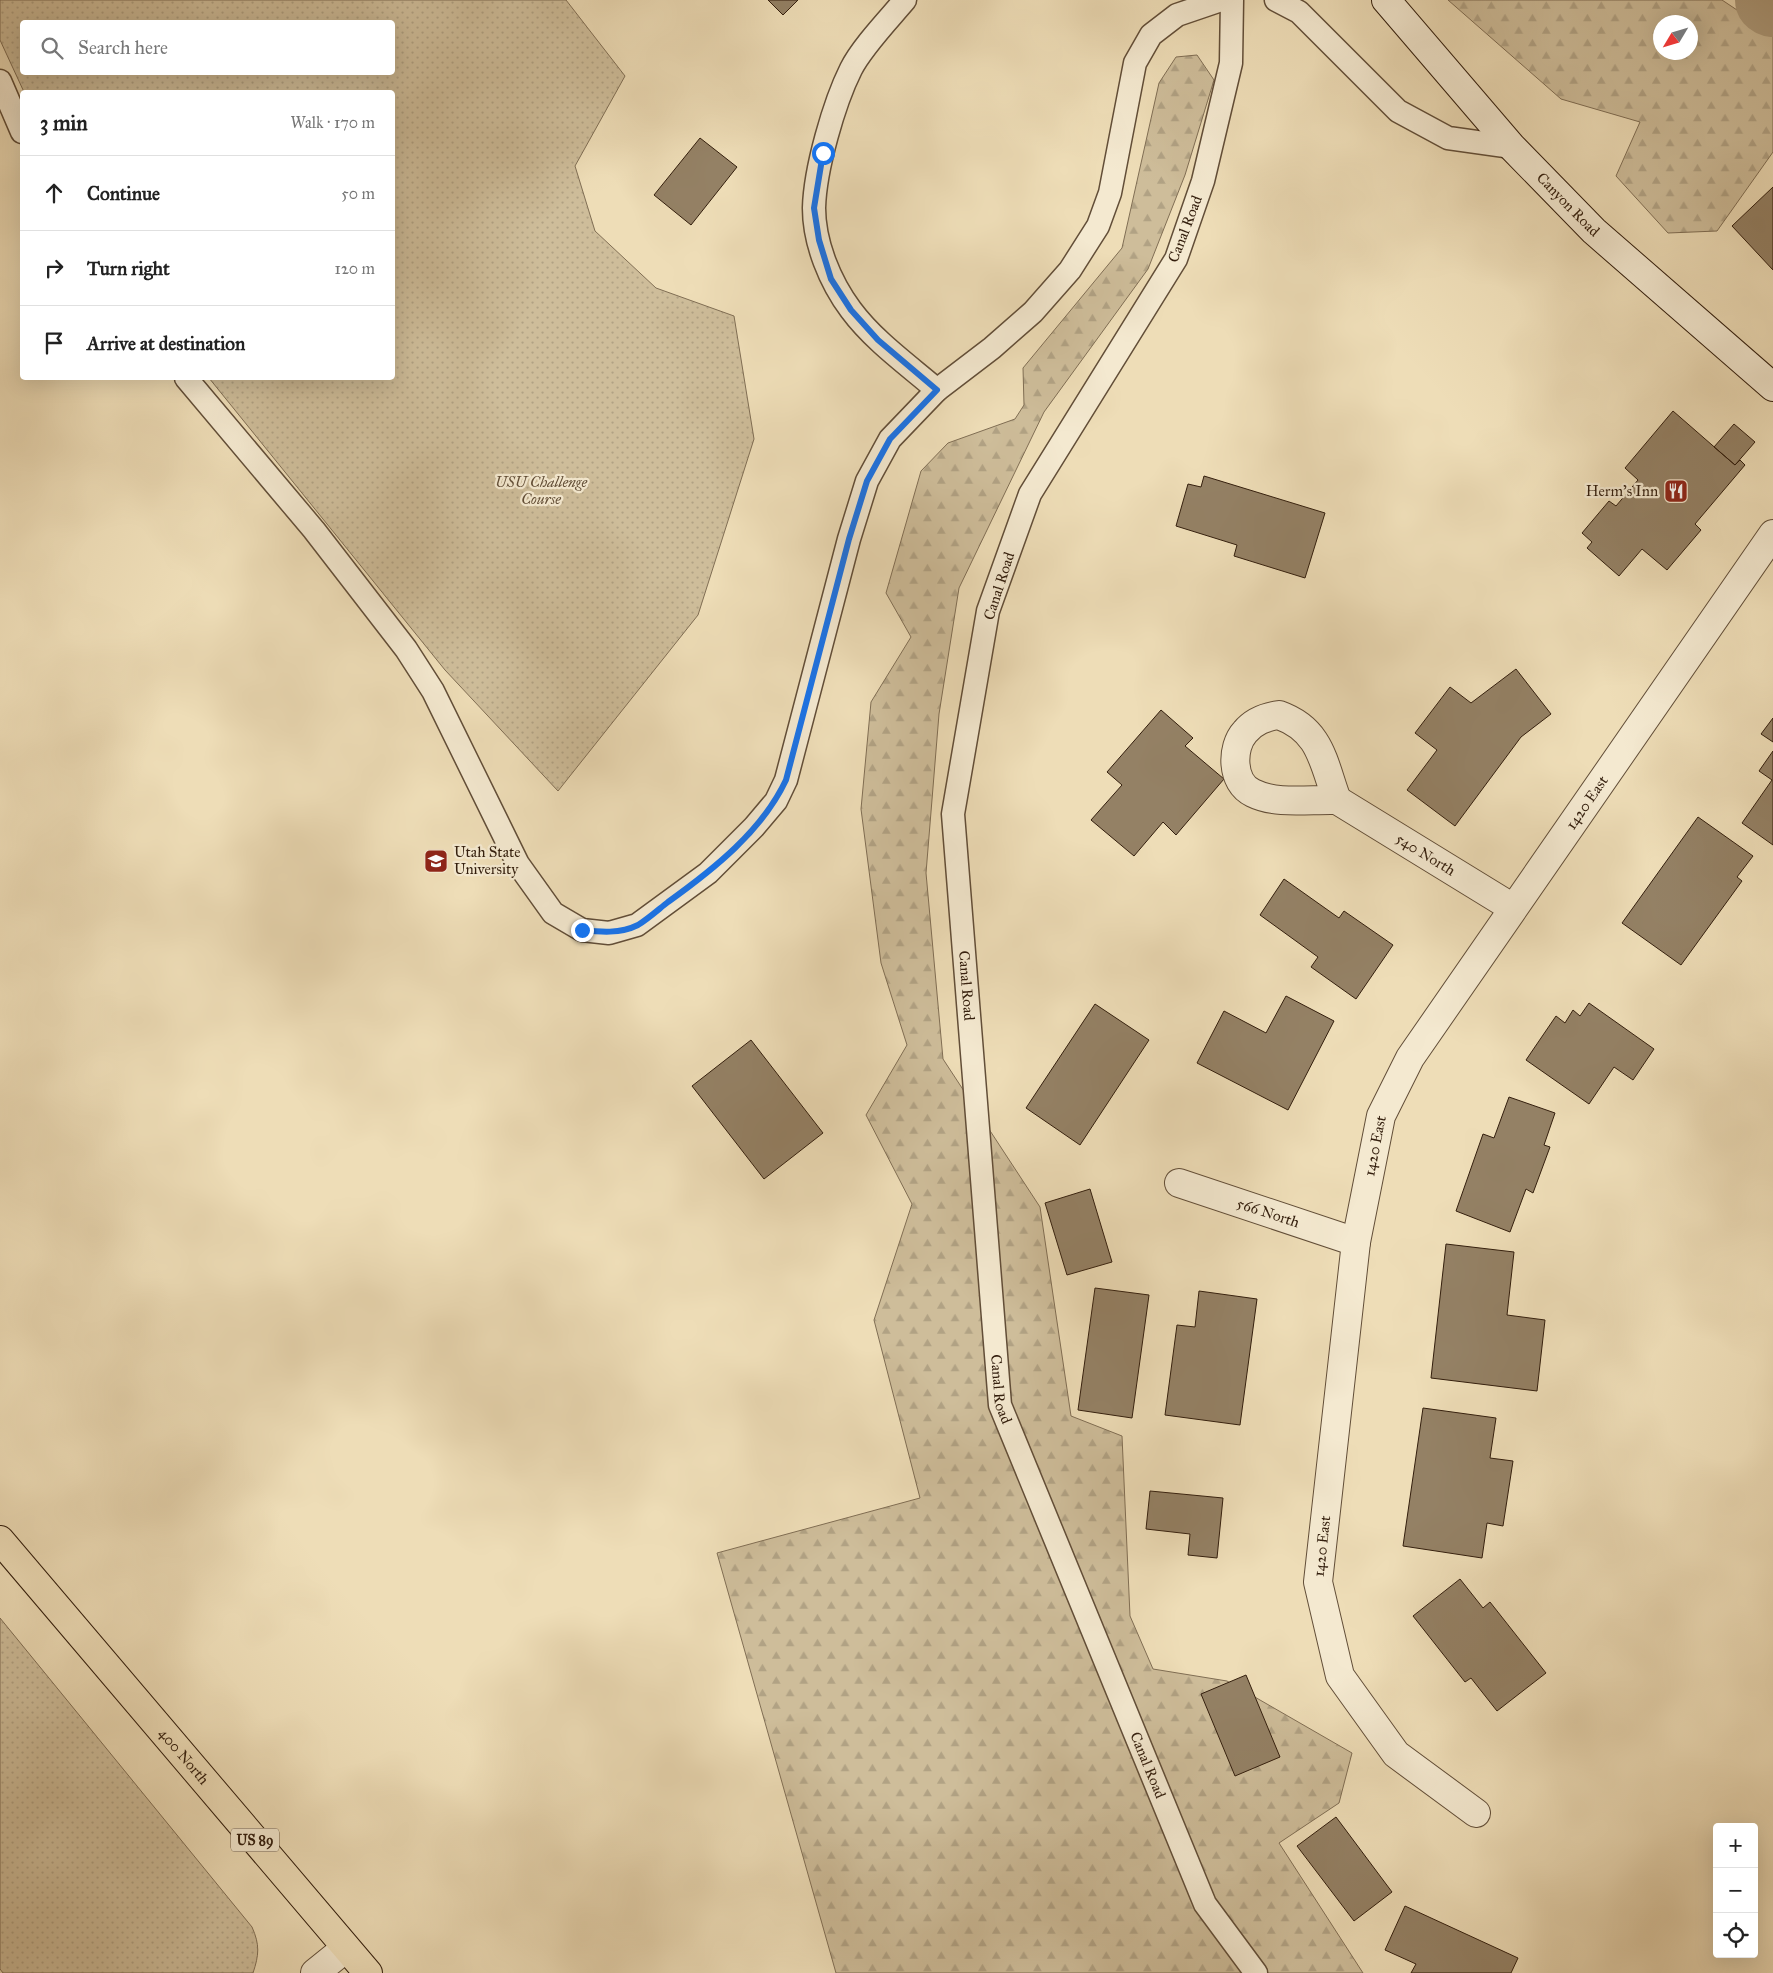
<!DOCTYPE html>
<meta charset="utf-8">
<style>
:root{--surface:#fff;--page:#f6f6f6;--text:#222;--muted:#767676;--line:#e0e0e0}
body{margin:0;font-family:"IM FELL Great Primer",serif;background:var(--page);color:var(--text)}
.controls{position:absolute;right:15px;bottom:15px;display:grid;overflow:hidden;border-radius:5px;box-shadow:0 5px 20px #0002}
.controls button{width:45px;height:45px;display:grid;place-items:center;padding:0;border:0;border-bottom:1px solid var(--line);background:var(--surface);color:var(--text);font:25px sans-serif}
.compass{position:absolute;left:1653px;top:15px;width:45px;height:45px;border-radius:50%;background:var(--surface);box-shadow:0 5px 20px #0002;rotate:232deg}
.stop{position:absolute;width:15px;height:15px;margin:-11px;border:4px solid #1a73e8;border-radius:50%;background:#fff}
.stop.end{background:#1a73e8;border-color:#fff;box-shadow:0 1px 5px #0008}
.list{margin:0;padding:0;list-style:none}
h2{display:flex;justify-content:space-between;align-items:center;height:65px;margin:0;padding:0 20px;font-size:21px}
h2 small{font-size:16px;font-weight:400;color:var(--muted)}
.list li{display:grid;grid-template-columns:32px 1fr auto;gap:15px;align-items:center;box-sizing:border-box;height:75px;padding:0 20px;border-top:1px solid var(--line)}
.list b{display:block;font-size:19px;white-space:nowrap}
.list em{font-size:16px;font-style:normal;color:var(--muted)}
.icon{flex:none;width:28px;height:28px;fill:none;stroke:currentColor;stroke-width:2;stroke-linecap:round;stroke-linejoin:round}
.map{position:relative;flex:none;width:1773px;height:1973px;overflow:hidden}
.search{position:absolute;background:var(--surface);box-shadow:0 5px 20px #0002;left:20px;top:20px;width:375px;height:55px;display:flex;align-items:center;gap:12px;box-sizing:border-box;padding:0 18px;border-radius:5px;color:var(--muted);font-size:19px}
.panel{position:absolute;background:var(--surface);box-shadow:0 5px 20px #0002;left:20px;top:90px;width:375px;height:290px;border-radius:5px}
.map>svg:first-child{display:block}
.green{fill:url(#green-dots);stroke:#806e54;fill-rule:evenodd}
.forest{fill:url(#forest-firs);stroke:#806e54;fill-rule:evenodd}
.lines{fill:none;stroke-linecap:round;stroke-linejoin:round}
.river{stroke:#ae9c7d;stroke-width:72}
.building{fill:#948165;stroke:#331e0d}
.lane-casing{stroke:#624e38;stroke-width:25}
.street-casing{stroke:#624e38;stroke-width:30}
.secondary-casing{stroke:#331e0d;stroke-width:30}
.primary-casing{stroke:#331e0d;stroke-width:30}
.lane{stroke:#f4e9d0;stroke-width:22}
.street{stroke:#f4e9d0;stroke-width:28}
.secondary{stroke:#f4e9d0;stroke-width:28}
.primary{stroke:#eeddb7;stroke-width:28}
.route{stroke:#1a73e8;stroke-width:6}
.labels{text-anchor:middle;dominant-baseline:central;stroke-width:4.5;stroke-linejoin:round;paint-order:stroke}
.shield{fill:#f4e9d0;stroke:#6d5b48;stroke-width:1}
.shield-label{font-size:14px;font-weight:bold;fill:#331e0d}
.street-label{font-size:15px;fill:#331e0d;stroke:#f4e9d0}
.park-label{font-size:15px;font-style:italic;fill:#624e37;stroke:#f4e9d0}
.poi-label{font-size:15px;fill:#331e0d;stroke:#f4e9d0;text-anchor:end}
</style>
<div class="map">
<svg width="1773" height="1973" viewBox="0 0 1773 1973">
<defs>
<pattern id="green-dots" width="8" height="8" patternUnits="userSpaceOnUse" patternTransform="scale(1.25)"><rect width="8" height="8" fill="#cebd9a"/><path d="M2 2h.1M6 6h.1" fill="none" stroke="#b1a284" stroke-width="1.8" stroke-linecap="round"/></pattern>
<pattern id="forest-firs" width="22" height="20" patternUnits="userSpaceOnUse" patternTransform="scale(1.25)"><rect width="22" height="20" fill="#cebd9a"/><path d="M5 1l3.5 6h-7zM16 11l3.5 6h-7z" fill="#b1a284"/></pattern>
</defs>
<rect width="100%" height="100%" fill="#eeddb7"/>
<filter id="stains"><feTurbulence type="fractalNoise" baseFrequency=".004" numOctaves="4"/><feColorMatrix values="0 0 0 0 .2 0 0 0 0 .09 0 0 0 0 .02 0 0 0 .5 -.17"/></filter>
<radialGradient id="worn" r=".72"><stop offset=".6" stop-color="#630" stop-opacity="0"/><stop offset="1" stop-color="#630" stop-opacity=".3"/></radialGradient>
<path class="green" d="M0,0H566L625,76L575,166L595,231L656,288L734,316L754,439L698,615L558,791L445,670L209,378H392V92H24L0,40ZM22,22H392V72H22Z
M0,1618L252,1927C260,1945 259,1955 253,1973H3L0,1969Z"/>
<path class="forest" d="M1448,0H1722L1773,34V152L1717,231L1668,233L1616,176L1640,122L1561,99ZM1660,22H1690V52H1660Z
M1197,55L1214,80L1185,175L1148,269L1044,412L959,588L939,714L926,873L943,1059L1040,1207L1071,1416L1122,1436L1130,1616L1153,1669L1227,1681L1352,1753L1339,1803L1279,1843L1363,1973H836L717,1553L920,1498L874,1320L912,1204L866,1115L907,1045L881,963L861,809L871,702L911,637L886,593L921,471L948,443L1015,419L1024,405L1023,368L1122,248L1159,83L1176,57Z"/>
<g class="lines">
<path class="river" d="M1771,0L1773,1"/>
</g>
<path class="building" d="M768,0H798L783,15Z
M700,138L737,167L691,225L654,195Z
M1773,187V270L1732,226Z
M1673,411L1735,465L1740,460L1745,465L1695,524L1701,530L1667,570L1642,549L1619,576L1587,548L1592,542L1582,533L1609,501L1616,506L1638,480L1625,468Z
M1734,424L1755,442L1735,465L1714,447Z
M1204,476L1325,513L1305,578L1234,556L1237,545L1176,526L1188,484L1201,487Z
M1516,669L1551,714L1521,737L1455,826L1407,790L1437,750L1415,733L1450,687L1471,703Z
M1161,710L1193,738L1185,746L1224,779L1176,835L1163,822L1134,856L1091,820L1122,785L1107,772Z
M1773,718V742L1761,734Z
M1773,751V845L1742,823L1772,780L1759,771Z
M1698,817L1753,856L1737,877L1742,881L1681,965L1622,923Z
M1284,879L1339,918L1344,911L1393,945L1356,999L1311,967L1318,957L1260,915Z
M1286,996L1334,1021L1288,1110L1197,1063L1224,1011L1266,1033Z
M1589,1003L1654,1049L1633,1080L1614,1067L1589,1104L1526,1060L1556,1016L1565,1023L1573,1010L1580,1016Z
M1095,1004L1149,1040L1080,1145L1026,1108Z
M751,1040L823,1133L764,1179L692,1086Z
M1509,1097L1555,1113L1544,1145L1550,1147L1533,1193L1526,1189L1510,1232L1456,1211L1483,1134L1494,1138Z
M1090,1189L1112,1262L1067,1275L1045,1203Z
M1446,1244L1514,1252L1507,1315L1545,1320L1537,1391L1431,1378Z
M1095,1288L1149,1295L1132,1418L1078,1410Z
M1199,1291L1257,1299L1240,1425L1165,1415L1177,1325L1195,1327Z
M1423,1408L1496,1418L1490,1458L1513,1461L1503,1526L1487,1523L1482,1558L1403,1546Z
M1150,1491L1223,1498L1217,1558L1188,1555L1190,1534L1146,1529Z
M1460,1579L1483,1608L1490,1602L1546,1673L1497,1711L1471,1678L1465,1682L1413,1616Z
M1246,1675L1280,1757L1235,1776L1201,1694Z
M1336,1817L1392,1892L1354,1921L1297,1846Z
M1405,1906L1518,1958L1511,1973H1411L1416,1964L1385,1950Z"/>
<g class="lines">
<g class="lane-casing">
<g id="lane">
<path d="M905,0C889,19 862,47 851,69C834,103 815,169 814,208C814,243 830,282 851,310C874,341 908,365 937,390"/>
<path id="s1" d="M1232,0L1231,63L1203,181L1176,259L1030,494L988,611L953,814L1000,1405L1205,1904L1256,1973"/>
<path d="M1276,0L1299,12L1398,111L1448,138L1512,147"/>
<path d="M0,81L22,132"/>
<path d="M186,378L314,530L406,649L433,691L518,864L553,913L582,930L609,933L637,925L708,873L754,827L776,801L786,780L849,539L867,481L890,439L937,390L992,348L1033,312L1070,270L1098,226L1110,193L1135,63L1151,35L1177,15L1221,0"/>
</g>
</g>
<g class="street-casing">
<g id="street">
<path d="M1279,715C1321,730 1323,762 1337,800C1310,799 1277,805 1253,793C1231,783 1231,747 1245,732C1254,721 1265,717 1279,715Z"/>
<path id="s2" d="M1337,800L1513,908"/>
<path id="s3" d="M1179,1183L1356,1242"/>
<path id="s4" d="M1476,1813L1396,1754L1340,1676L1318,1582L1356,1242L1381,1116L1410,1058L1773,534"/>
<path d="M315,1973L346,1948"/>
</g>
</g>
<g class="secondary-casing">
<g id="secondary">
<path id="s5" d="M1386,0L1512,147L1594,231L1773,387"/>
</g>
</g>
<g class="primary-casing">
<g id="primary">
<path id="s6" d="M0,1540L368,1973"/>
</g>
</g>
<use href="#lane" class="lane"/>
<use href="#street" class="street"/>
<use href="#secondary" class="secondary"/>
<use href="#primary" class="primary"/>
</g>
<g class="lines">
<path class="route" d="M582,930C600,932 620,934 638,925C648,919 659,909 668,902C714,869 762,831 786,780L849,539L867,481L890,439L937,390L878,340L851,310L831,279L819,240L814,208L823,153"/>
</g>
<defs>
<g id="restaurant-square" transform="scale(1.25)"><rect x="-9" y="-9" width="18" height="18" rx="4" fill="#8f2418" stroke="#f4e9d0"/><path d="M-5-6h1v4h1v-4h1v4h1v-4h1v5L-1.5 .5V6h-2V.5L-5-1ZM5-6V6H3V1.5H1.5Q1.5-4 5-6Z" fill="#fff"/></g>
<g id="university-square" transform="scale(1.25)"><rect x="-9" y="-9" width="18" height="18" rx="4" fill="#8f2418" stroke="#f4e9d0"/><path d="M0-5L7-2L0 1L-7-2ZM-4 1L0 2.5L4 1V4Q0 6-4 4Z" fill="#fff"/></g>
</defs>
<g fill-rule="evenodd">
<use href="#restaurant-square" x="1676" y="491"/>
<use href="#university-square" x="436" y="861"/>
</g>
<g class="labels">
<rect class="shield" x="231" y="1828.5" width="48" height="23" rx="4"/>
<g class="shield-label">
<text x="255" y="1840">US 89</text>
</g>
<g class="street-label">
<text stroke="none"><textPath href="#s5" startOffset="274">Canyon Road</textPath></text>
<text transform="translate(1185 229) rotate(-69)">Canal Road</text>
<text transform="translate(999 586) rotate(-72)">Canal Road</text>
<text stroke="none"><textPath href="#s4" startOffset="1138">1420 East</textPath></text>
<text stroke="none"><textPath href="#s2" startOffset="104">540 North</textPath></text>
<text stroke="none"><textPath href="#s1" startOffset="1046">Canal Road</textPath></text>
<text stroke="none"><textPath href="#s4" startOffset="732">1420 East</textPath></text>
<text stroke="none"><textPath href="#s3" startOffset="94">566 North</textPath></text>
<text stroke="none"><textPath href="#s1" startOffset="1451">Canal Road</textPath></text>
<text stroke="none"><textPath href="#s4" startOffset="328">1420 East</textPath></text>
<text stroke="none"><textPath href="#s6" startOffset="284">400 North</textPath></text>
<text stroke="none"><textPath href="#s1" startOffset="1856">Canal Road</textPath></text>
</g>
<g class="park-label">
<text x="541" y="482">USU Challenge<tspan x="541" dy="17">Course</tspan></text>
</g>
<g class="poi-label">
<text x="1658" y="491">Herm’s Inn</text>
<text x="454" y="852" text-anchor="start">Utah State<tspan x="454" dy="17">University</tspan></text>
</g>
</g>
<rect width="100%" height="100%" filter="url(#stains)"/>
<rect width="100%" height="100%" fill="url(#worn)"/>
</svg>
<div class="controls">
<button>+</button>
<button>−</button>
<button><svg class="icon" aria-label="locate" viewBox="0 0 24 24"><circle cx="12" cy="12" r="6"/><path d="M12 2v4M12 18v4M2 12h4M18 12h4"/></svg></button>
</div>
<svg class="compass" viewBox="-18 -18 36 36"><path d="M0-13l5 13h-10z" fill="#e53935"/><path d="M0 13l5-13h-10z" fill="#767676"/></svg>
<div class="stop" style="left:823px;top:153px"></div>
<div class="stop end" style="left:582px;top:930px"></div>
<div class="search"><svg class="icon" aria-label="search" viewBox="0 0 24 24"><circle cx="10" cy="10" r="6"/><path d="M15 15l6 6"/></svg>Search here</div>
<section class="panel">
<h2>3 min<small>Walk · 170 m</small></h2>
<ul class="list">
<li><svg class="icon" aria-label="ahead" viewBox="0 0 24 24"><path d="M12 20V5M6 11l6-6 6 6"/></svg><div><b>Continue</b></div><em>50 m</em></li>
<li><svg class="icon" aria-label="right" viewBox="0 0 24 24"><path d="M7 20v-9h11M14 6l5 5-5 5"/></svg><div><b>Turn right</b></div><em>120 m</em></li>
<li><svg class="icon" aria-label="arrive" viewBox="0 0 24 24"><path d="M6 21V4h12l-3 4 3 4H6"/></svg><div><b>Arrive at destination</b></div></li>
</ul>
</section>
</div>
